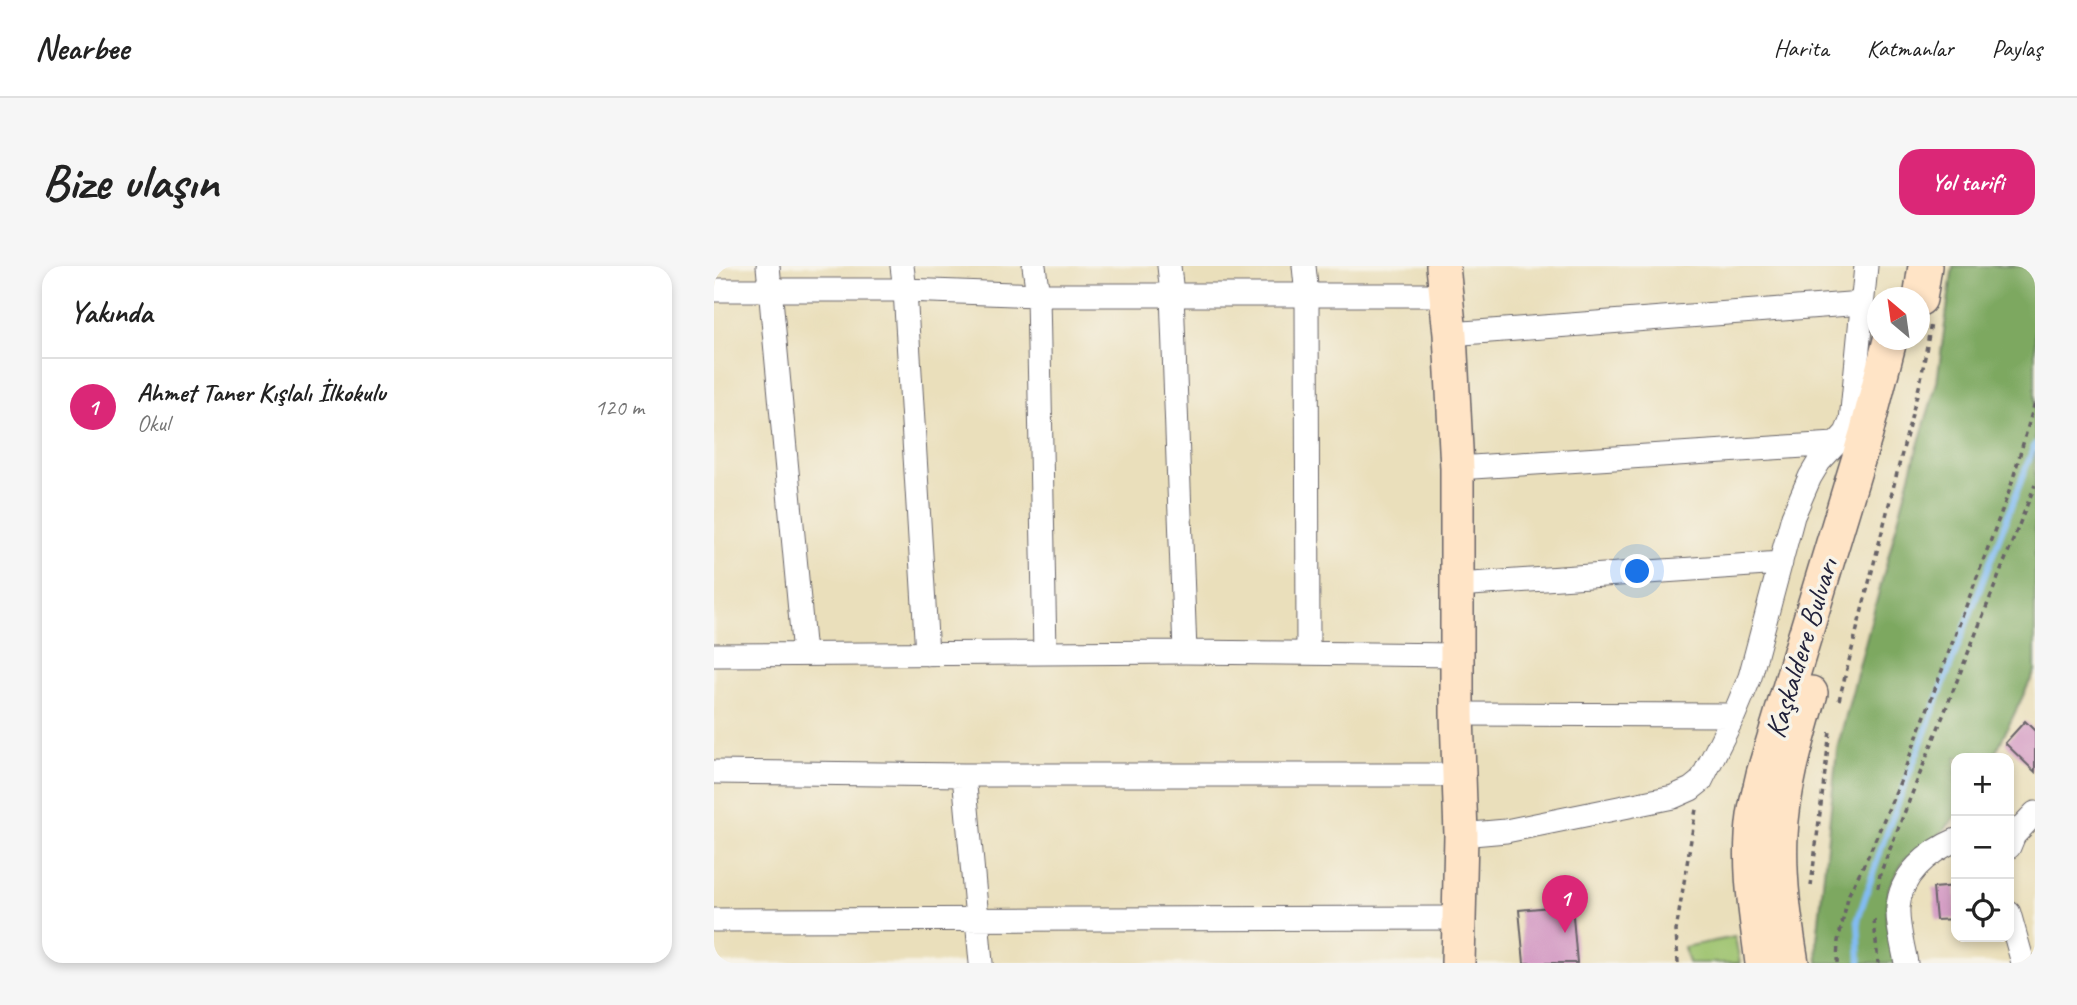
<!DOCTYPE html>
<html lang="tr">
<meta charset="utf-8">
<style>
:root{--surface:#fff;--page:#f6f6f6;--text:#222;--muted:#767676;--line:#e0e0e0;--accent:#db2777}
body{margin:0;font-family:Caveat,sans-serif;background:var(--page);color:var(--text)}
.controls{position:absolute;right:21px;bottom:21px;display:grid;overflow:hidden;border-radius:14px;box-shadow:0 4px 10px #0003}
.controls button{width:63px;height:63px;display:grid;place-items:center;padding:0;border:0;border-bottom:2px solid var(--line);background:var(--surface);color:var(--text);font:35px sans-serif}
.compass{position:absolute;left:1153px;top:21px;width:63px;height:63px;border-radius:50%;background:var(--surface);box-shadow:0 4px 10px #0003;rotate:331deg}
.you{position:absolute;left:924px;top:306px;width:24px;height:24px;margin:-18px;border:5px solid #fff;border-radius:50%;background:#1a73e8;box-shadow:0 0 0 10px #1a73e833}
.badge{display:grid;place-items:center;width:46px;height:46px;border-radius:50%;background:var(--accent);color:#fff;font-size:23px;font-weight:700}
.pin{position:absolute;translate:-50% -58px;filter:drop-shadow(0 2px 4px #0008)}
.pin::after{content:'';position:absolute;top:37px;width:24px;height:21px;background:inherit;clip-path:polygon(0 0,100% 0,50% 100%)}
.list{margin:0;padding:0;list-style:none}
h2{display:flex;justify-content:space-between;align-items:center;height:91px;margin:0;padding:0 28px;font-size:30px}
h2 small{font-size:23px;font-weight:400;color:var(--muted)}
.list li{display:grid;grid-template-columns:46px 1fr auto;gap:21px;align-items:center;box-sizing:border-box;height:98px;padding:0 28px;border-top:2px solid var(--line)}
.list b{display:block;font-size:26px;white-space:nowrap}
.list p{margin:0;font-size:23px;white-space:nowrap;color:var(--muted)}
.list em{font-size:23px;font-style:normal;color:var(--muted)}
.icon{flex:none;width:38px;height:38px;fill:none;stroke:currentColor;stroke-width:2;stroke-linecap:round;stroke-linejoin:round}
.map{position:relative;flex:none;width:1321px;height:697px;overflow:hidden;border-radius:21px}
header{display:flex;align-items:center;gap:42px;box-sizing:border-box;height:98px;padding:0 35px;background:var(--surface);border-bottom:2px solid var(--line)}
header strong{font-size:33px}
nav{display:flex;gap:38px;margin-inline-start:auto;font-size:24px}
.intro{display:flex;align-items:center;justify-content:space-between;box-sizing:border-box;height:168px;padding:0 42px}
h1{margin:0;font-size:49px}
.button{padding:18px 32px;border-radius:21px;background:var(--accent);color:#fff;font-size:24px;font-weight:700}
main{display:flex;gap:42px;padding:0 42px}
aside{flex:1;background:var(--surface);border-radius:21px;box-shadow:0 4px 10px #0003}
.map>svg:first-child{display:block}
.green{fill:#9cc26d;stroke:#5f7254;stroke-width:2}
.forest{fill:#7da860;stroke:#50654e;stroke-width:2}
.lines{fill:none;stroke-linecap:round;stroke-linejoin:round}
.stream{stroke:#82bcf3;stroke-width:6}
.building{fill:#d49bc4}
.street-casing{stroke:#686468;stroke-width:25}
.secondary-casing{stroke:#686468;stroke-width:36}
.path{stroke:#686468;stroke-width:3.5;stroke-dasharray:5 5;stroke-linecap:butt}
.street{stroke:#fff;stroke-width:23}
.secondary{stroke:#ffe4c6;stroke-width:33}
.labels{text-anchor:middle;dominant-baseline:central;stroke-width:7;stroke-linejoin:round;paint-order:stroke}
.street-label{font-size:30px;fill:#22223b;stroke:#f7f3e8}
</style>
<header>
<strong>Nearbee</strong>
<nav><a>Harita</a><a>Katmanlar</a><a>Paylaş</a></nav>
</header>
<div class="intro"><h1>Bize ulaşın</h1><a class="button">Yol tarifi</a></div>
<main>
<aside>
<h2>Yakında<small></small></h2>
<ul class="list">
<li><span class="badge">1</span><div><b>Ahmet Taner Kışlalı İlkokulu</b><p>Okul</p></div><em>120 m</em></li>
</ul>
</aside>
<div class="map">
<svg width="1321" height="697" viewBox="0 0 1321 697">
<rect width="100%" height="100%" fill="#f7f3e8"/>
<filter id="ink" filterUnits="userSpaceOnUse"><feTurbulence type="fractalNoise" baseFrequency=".0143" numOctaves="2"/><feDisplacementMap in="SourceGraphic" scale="14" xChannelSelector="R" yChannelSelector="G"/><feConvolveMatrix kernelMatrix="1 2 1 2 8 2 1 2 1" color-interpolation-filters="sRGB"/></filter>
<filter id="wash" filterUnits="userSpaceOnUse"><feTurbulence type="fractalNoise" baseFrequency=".00686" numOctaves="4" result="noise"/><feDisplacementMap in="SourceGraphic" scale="28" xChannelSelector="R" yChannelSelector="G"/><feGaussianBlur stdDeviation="1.57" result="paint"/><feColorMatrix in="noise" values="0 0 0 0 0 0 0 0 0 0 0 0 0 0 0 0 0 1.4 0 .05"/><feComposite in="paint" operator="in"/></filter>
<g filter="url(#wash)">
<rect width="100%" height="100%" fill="#eadfbb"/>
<path class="green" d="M1021,671L1026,697H974L970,681Z"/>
<path class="forest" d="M1239,0H1321V405L1279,492H1242V551L1222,572L1191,593L1175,621L1172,654L1182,697H1104L1103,674L1123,483L1203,183L1223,116Z"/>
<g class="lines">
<path class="stream" d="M1146,697L1144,653L1170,574L1321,178"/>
</g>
<g id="blocks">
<path class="building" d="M1311,455L1321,465V506L1291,477Z
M1242,620V653L1222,654L1219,622Z
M858,639L863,697H810L805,644Z"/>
</g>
</g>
<g filter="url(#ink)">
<use href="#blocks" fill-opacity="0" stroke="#686468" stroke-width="2"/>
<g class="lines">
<g class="street-casing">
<path id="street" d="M54,0L90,388
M188,0L191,24L213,388
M320,0L324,29L331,387
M455,0L458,28L471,386
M590,0L593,30L594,386
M0,24H191L324,29H733
M736,68L1148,37
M743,202L1121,178
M743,319L1067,297
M0,389L471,386L743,389
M743,448L1020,449
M0,506L250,509H745
M250,509L267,697
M747,569L792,565L959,531L977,523L987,515L1020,449L1036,411L1079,250L1096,211L1105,196L1132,167L1137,155L1152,0
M1295,581L1300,569L1321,547
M1295,647L1309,697
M0,654L744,652
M1192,697C1189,679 1183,660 1184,642C1186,609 1214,586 1242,574"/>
</g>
<g class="secondary-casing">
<path id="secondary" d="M729,0L736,68L743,202V448L747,569L744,697
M1206,33L1211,0
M1048,697C1042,649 1033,599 1040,550C1042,536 1046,522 1049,508L1152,168L1176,74
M1078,697C1071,655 1065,612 1067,569C1069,521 1084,473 1097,427"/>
</g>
<path class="path" d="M1125,434L1207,113L1217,57
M1097,620L1116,465
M1164,622L1166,608L1321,219
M1160,654L1164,697
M964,697L962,665L982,543
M1123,697L1124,675L1135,628L1155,588L1186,516L1296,223L1321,136"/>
<use href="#street" class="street"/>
<use href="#secondary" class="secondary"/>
</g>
</g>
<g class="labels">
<g class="street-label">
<text transform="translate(1087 382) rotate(-73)">Kaşkaldere Bulvarı</text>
</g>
</g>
</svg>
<div class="controls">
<button>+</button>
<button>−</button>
<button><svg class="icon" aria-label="locate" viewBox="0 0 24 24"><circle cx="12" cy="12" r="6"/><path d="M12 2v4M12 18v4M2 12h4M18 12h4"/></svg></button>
</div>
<svg class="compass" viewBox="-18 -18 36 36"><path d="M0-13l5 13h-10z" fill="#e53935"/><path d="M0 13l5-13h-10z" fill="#767676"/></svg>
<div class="you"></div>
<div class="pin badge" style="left:851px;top:667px">1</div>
</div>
</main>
